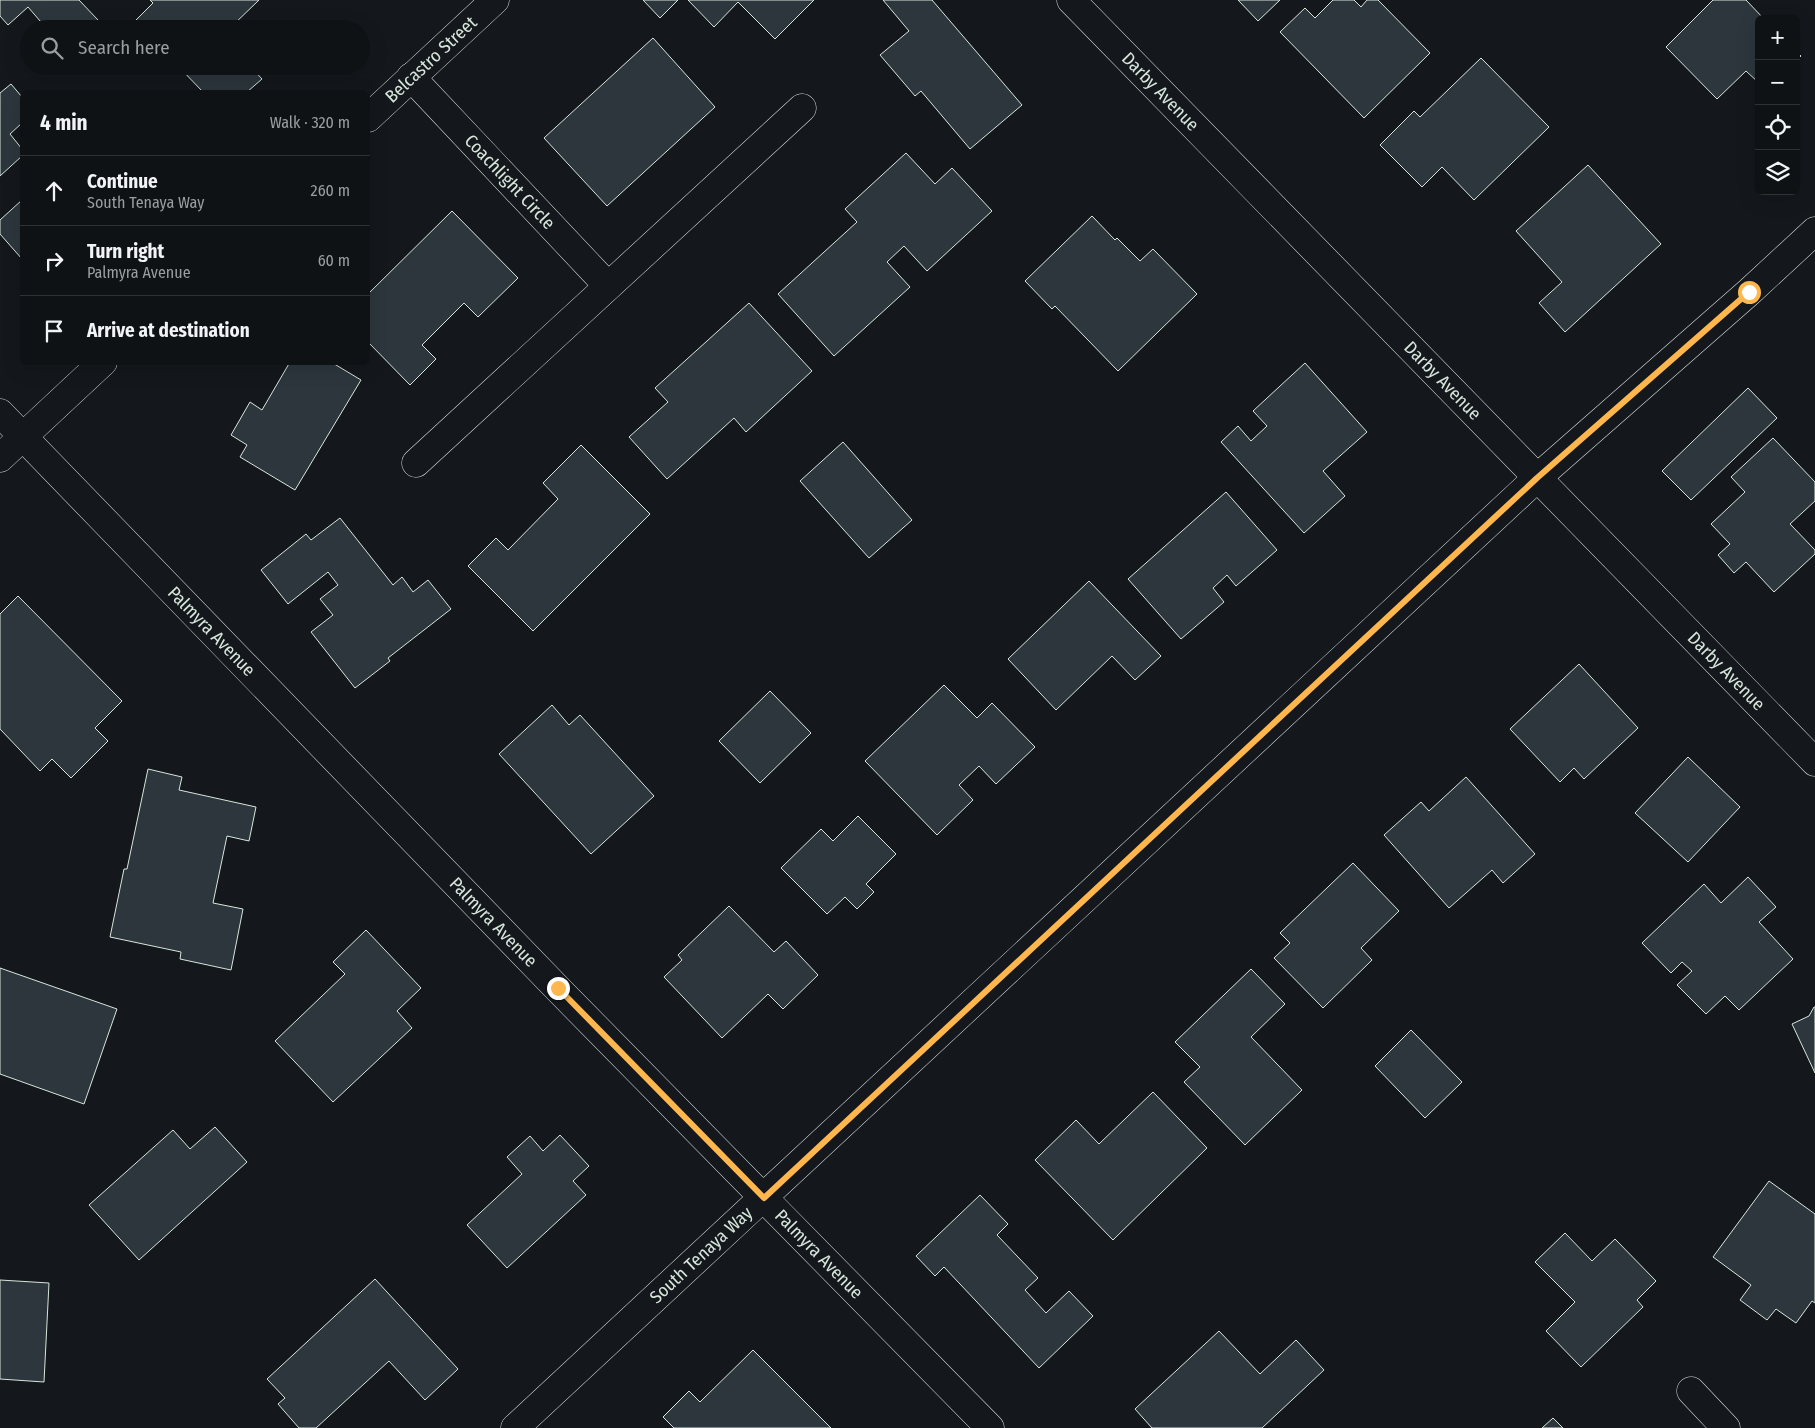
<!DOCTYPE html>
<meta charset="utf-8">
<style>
:root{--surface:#0f1215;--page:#1d2022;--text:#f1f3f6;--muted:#9b9ea0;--line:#2f3234}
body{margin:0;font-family:"Fira Sans Condensed",sans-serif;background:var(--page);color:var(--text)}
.controls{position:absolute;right:15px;top:15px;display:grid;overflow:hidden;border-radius:8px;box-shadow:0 5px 20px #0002}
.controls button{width:45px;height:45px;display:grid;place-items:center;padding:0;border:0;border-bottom:1px solid var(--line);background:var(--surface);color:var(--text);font:25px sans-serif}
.stop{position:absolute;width:15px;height:15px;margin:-11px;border:4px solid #ffb74d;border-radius:50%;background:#fff}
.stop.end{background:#ffb74d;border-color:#fff;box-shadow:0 1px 5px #0008}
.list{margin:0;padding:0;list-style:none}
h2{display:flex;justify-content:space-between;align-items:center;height:65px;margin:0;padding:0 20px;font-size:21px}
h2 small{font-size:16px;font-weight:400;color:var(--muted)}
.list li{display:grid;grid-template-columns:32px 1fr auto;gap:15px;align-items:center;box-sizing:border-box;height:70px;padding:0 20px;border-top:1px solid var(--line)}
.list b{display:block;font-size:19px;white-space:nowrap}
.list p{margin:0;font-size:16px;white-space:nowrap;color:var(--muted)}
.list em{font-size:16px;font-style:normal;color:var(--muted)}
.icon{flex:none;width:28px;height:28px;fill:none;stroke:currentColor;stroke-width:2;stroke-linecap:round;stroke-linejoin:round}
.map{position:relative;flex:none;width:1815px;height:1428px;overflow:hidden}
.search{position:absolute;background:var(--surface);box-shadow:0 5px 20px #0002;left:20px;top:20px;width:350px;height:55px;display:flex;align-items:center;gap:12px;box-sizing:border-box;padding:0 18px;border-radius:28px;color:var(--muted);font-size:19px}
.panel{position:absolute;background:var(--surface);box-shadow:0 5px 20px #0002;left:20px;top:90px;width:350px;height:275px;border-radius:8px}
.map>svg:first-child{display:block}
.building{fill:#2c363c;stroke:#d8e6dc}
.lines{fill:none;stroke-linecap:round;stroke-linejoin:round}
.minor-casing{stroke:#d8e6dc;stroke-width:29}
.tertiary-casing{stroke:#d8e6dc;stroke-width:29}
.minor{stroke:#14181c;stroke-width:28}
.tertiary{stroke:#14181c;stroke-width:28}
.route{stroke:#ffb74d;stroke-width:6}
.labels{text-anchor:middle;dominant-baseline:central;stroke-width:4;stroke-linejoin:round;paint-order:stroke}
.street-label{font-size:18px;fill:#d8e6dc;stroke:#14181c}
</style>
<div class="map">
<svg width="1815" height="1428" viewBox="0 0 1815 1428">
<rect width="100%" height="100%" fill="#14181c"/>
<path class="building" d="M0,0H79L98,20L88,29H47L28,7L8,25L0,16Z
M150,0H259L229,29H142L135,21L153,3Z
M643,0H678L660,18Z
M688,0H814L775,39L738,2L714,27Z
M883,0H932L1022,105L970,149L921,91L915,96L880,55L909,31Z
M1238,0H1280L1258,21Z
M1333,0H1354L1361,7L1367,0H1378L1430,53L1364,118L1280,32L1305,8L1315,18Z
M1713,0H1746L1764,19H1759V83L1746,71L1717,99L1666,47Z
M653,38L715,107L607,206L544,138Z
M1796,51L1801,56L1796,61Z
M1481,58L1549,127L1474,200L1442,167L1422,187L1380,145L1414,111L1420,117Z
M178,66H250L262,79L247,92H203Z
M11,84L22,97V123L10,134L22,149V156L0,176V93Z
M906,153L935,184L952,168L992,211L927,271L904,246L887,262L910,287L834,356L778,294L857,222L845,209Z
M1588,165L1661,244L1565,332L1539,303L1562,282L1516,231Z
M22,200V259L0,234V220Z
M452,211L518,278L478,317L464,303L422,345L436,359L410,385L368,342V294Z
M1092,216L1115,240L1117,238L1140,261L1153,249L1197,294L1118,371L1055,306L1052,309L1025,281Z
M749,303L812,371L746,432L734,418L667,479L629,437L668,402L655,388Z
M290,362H331L361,380L295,490L240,457L247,445L231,435L250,402L262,410Z
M1305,363L1367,432L1323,471L1345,496L1304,533L1221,442L1238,426L1251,441L1267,426L1253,411Z
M1748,388L1777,418L1691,500L1662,471Z
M1773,438L1815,482V501L1790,524L1815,550V554L1774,592L1746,562L1734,573L1718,555L1730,544L1711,524L1745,492L1731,477Z
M843,442L912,520L869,558L800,481Z
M581,445L650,514L533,631L468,566L496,538L508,550L558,499L543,483Z
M1226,492L1277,550L1236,586L1227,575L1213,588L1224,602L1181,639L1128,579Z
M340,518L393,585L402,577L413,592L428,580L451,609L388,658L390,661L355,688L311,632L333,615L320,599L338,585L328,572L288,604L261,570L306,534L311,540Z
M1089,581L1161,656L1135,680L1112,656L1056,710L1008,659Z
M18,596L122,701L95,728L108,741L71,778L52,759L40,771L0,729V614Z
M1579,664L1638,728L1584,779L1574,768L1560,782L1510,729Z
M944,685L977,718L992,703L1035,747L996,784L979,766L959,785L973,800L937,835L865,761Z
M770,691L811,733L760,783L719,741Z
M552,705L569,725L580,715L654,796L591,854L499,754Z
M1688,757L1740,807L1688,862L1635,813Z
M148,769L182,777L179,790L256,807L249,841L227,836L213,903L243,909L231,970L180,959L181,952L110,937L124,869H127Z
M1466,777L1535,854L1503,883L1492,870L1449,908L1384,835L1421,802L1429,811Z
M858,816L896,854L866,884L874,892L857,909L845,897L827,914L781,868L821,829L833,841Z
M1353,863L1399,911L1361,948L1372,960L1323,1008L1274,958L1290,943L1280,933Z
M1748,877L1776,907L1759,922L1793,959L1739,1010L1725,996L1706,1014L1677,985L1692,971L1682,962L1671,973L1642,943L1704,884L1721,903Z
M729,906L774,952L786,941L818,975L783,1009L768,994L722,1038L664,977L682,960L678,955Z
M366,930L421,988L397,1011L412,1028L333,1102L275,1041L345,974L333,962Z
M0,968L117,1009L84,1104L0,1074Z
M1251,969L1285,1004L1251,1037L1302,1090L1245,1145L1184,1082L1200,1067L1175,1042Z
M1814,1007H1815V1073L1792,1024L1809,1016Z
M1411,1030L1462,1082L1425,1118L1375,1066Z
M1153,1092L1207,1148L1113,1240L1035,1160L1076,1120L1099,1144Z
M215,1127L247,1162L139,1260L89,1205L173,1130L190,1149Z
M560,1135L589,1166L573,1181L586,1195L507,1268L467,1225L522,1174L507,1157L530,1136L543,1151Z
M1769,1181L1815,1214V1303L1812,1301L1796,1323L1776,1309L1767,1320L1740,1300L1751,1285L1713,1257Z
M980,1195L1008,1224L997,1235L1038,1278L1025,1290L1046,1313L1069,1291L1093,1316L1039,1368L944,1267L935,1276L916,1256Z
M1565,1233L1592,1261L1615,1239L1656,1281L1637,1300L1643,1307L1581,1367L1546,1331L1575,1302L1535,1262Z
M375,1279L458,1369L425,1400L389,1361L316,1428H299L278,1404L285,1398L267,1379Z
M0,1280L49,1283L44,1382L0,1379Z
M1219,1331L1260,1374L1296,1340L1324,1370L1262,1428H1152L1135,1409Z
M753,1350L831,1428H674L663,1417L689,1391L700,1402Z
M1553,1418L1563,1428H1542Z"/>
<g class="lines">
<g class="minor-casing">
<g id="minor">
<path id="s1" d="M1071,0L1815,762"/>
<path id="s2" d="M411,77L608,286"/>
<path id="s3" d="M368,118L495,0"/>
<path id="s4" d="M0,413L558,989L990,1428"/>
<path d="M0,458L103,362"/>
<path d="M416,463L802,108"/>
<path d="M1691,1391L1726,1428"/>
</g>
</g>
<g class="tertiary-casing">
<g id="tertiary">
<path id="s5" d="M515,1428L1537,478L1749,292L1815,231"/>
</g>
</g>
<use href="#minor" class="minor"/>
<use href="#tertiary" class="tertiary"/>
</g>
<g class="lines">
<path class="route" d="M558,988L764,1198L1537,478L1749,292"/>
</g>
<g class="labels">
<g class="street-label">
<text stroke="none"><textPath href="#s3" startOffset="86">Belcastro Street</textPath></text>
<text stroke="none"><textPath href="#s1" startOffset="128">Darby Avenue</textPath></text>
<text stroke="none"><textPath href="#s2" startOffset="144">Coachlight Circle</textPath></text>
<text stroke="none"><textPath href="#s1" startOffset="532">Darby Avenue</textPath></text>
<text stroke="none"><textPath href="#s4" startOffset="304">Palmyra Avenue</textPath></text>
<text stroke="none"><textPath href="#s1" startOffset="938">Darby Avenue</textPath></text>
<text stroke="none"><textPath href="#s4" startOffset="709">Palmyra Avenue</textPath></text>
<text stroke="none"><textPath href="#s4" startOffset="1174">Palmyra Avenue</textPath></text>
<text stroke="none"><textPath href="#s5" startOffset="254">South Tenaya Way</textPath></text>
</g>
</g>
</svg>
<div class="controls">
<button>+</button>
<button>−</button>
<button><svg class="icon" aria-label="locate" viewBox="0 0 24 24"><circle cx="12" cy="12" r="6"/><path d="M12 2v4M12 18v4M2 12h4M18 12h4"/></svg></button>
<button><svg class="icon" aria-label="layers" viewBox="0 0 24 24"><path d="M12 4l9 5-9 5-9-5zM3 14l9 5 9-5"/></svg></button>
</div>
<div class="stop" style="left:1749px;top:292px"></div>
<div class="stop end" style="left:558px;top:988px"></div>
<div class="search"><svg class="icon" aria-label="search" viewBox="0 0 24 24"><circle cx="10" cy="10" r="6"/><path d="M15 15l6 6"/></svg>Search here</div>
<section class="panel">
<h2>4 min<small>Walk · 320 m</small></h2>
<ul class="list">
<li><svg class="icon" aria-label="ahead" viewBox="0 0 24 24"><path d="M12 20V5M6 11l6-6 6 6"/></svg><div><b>Continue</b><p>South Tenaya Way</p></div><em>260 m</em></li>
<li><svg class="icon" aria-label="right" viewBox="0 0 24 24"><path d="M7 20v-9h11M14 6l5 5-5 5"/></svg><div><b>Turn right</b><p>Palmyra Avenue</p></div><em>60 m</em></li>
<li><svg class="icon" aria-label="arrive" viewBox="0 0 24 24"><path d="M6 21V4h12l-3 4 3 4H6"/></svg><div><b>Arrive at destination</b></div></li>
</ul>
</section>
</div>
